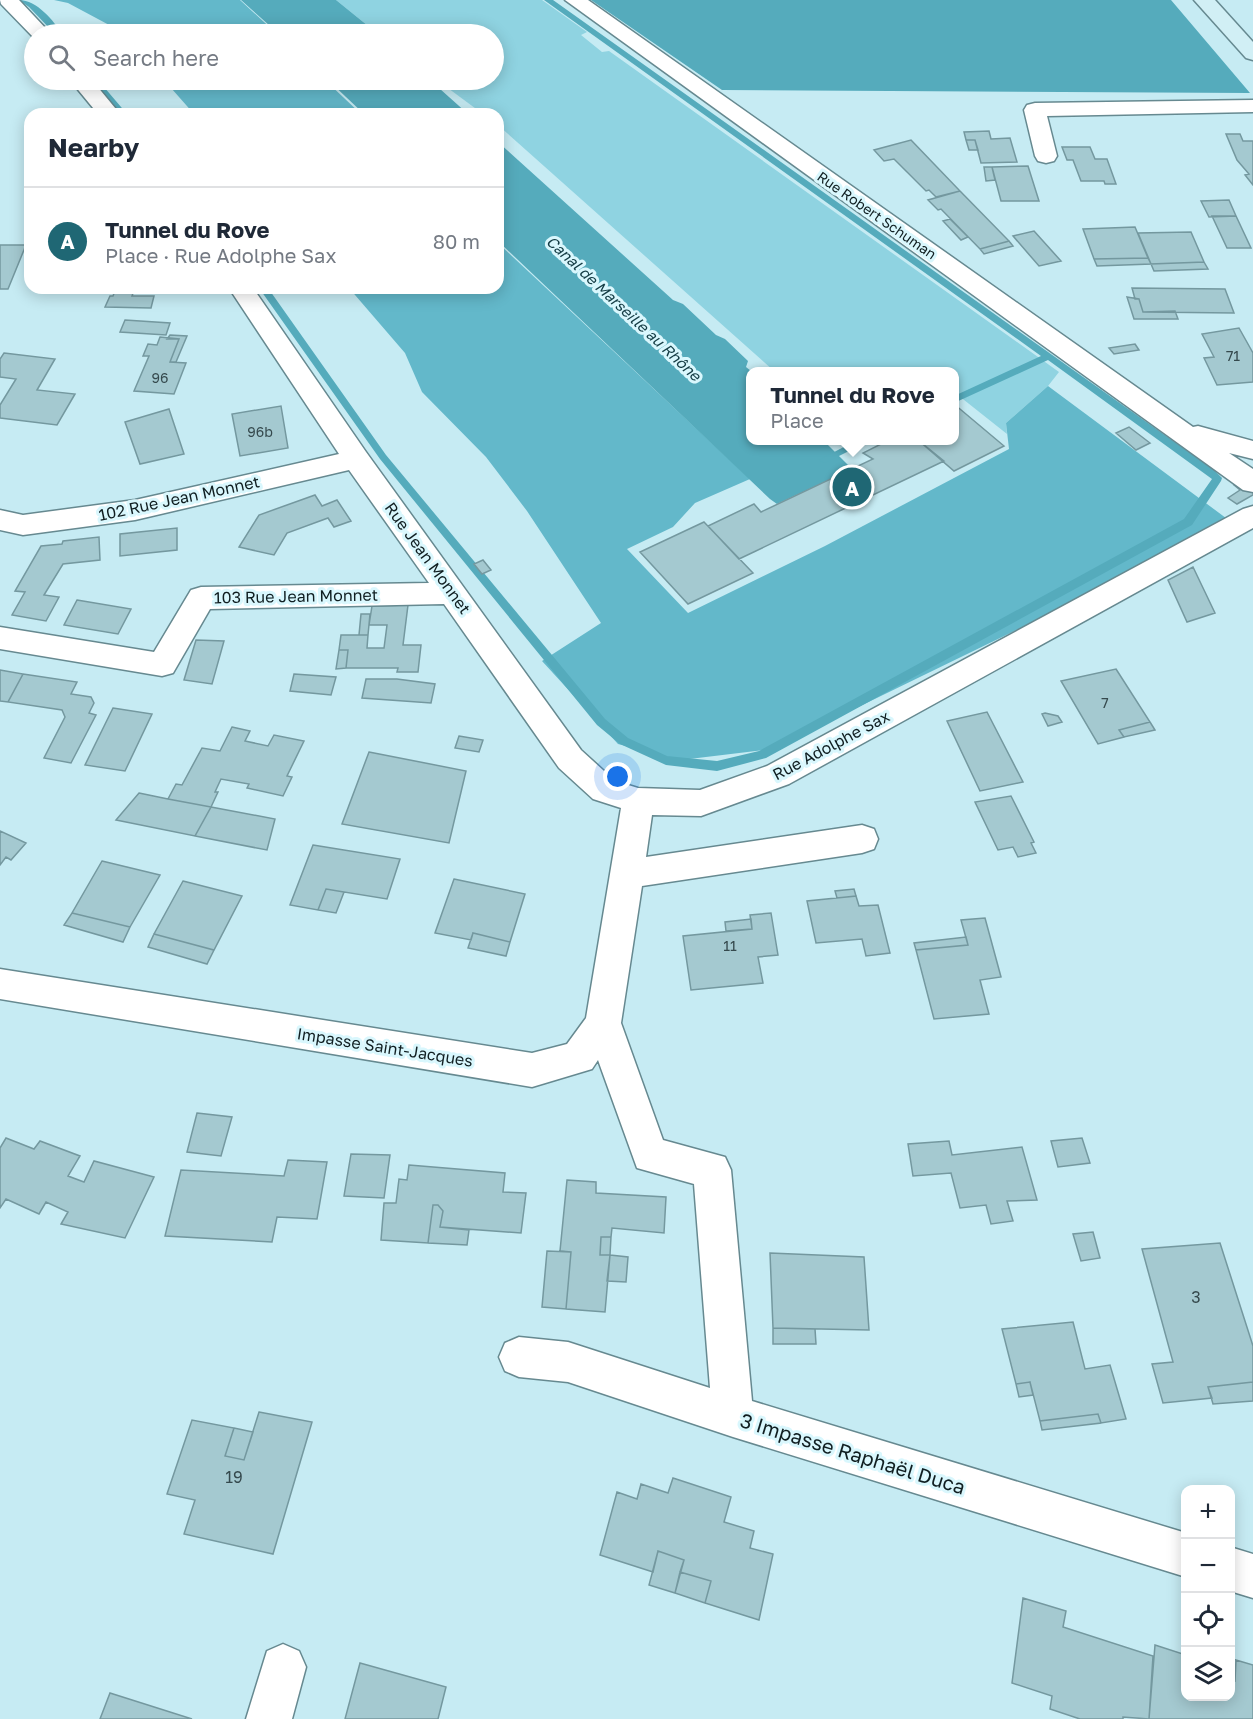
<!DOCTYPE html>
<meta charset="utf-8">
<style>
:root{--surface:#fff;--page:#f2f2f3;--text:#1f2937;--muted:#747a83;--line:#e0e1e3;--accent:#1f6774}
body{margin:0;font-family:"Golos Text",sans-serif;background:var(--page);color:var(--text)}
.controls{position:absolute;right:18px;bottom:18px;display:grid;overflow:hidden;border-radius:12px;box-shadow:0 3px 15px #0003}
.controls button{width:54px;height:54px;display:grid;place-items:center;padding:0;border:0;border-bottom:2px solid var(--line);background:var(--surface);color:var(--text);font:30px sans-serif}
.you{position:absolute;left:618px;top:777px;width:21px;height:21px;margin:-15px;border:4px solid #fff;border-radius:50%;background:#1a73e8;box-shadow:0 0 0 9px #1a73e833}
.badge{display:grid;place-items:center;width:39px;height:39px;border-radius:50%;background:var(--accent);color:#fff;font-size:20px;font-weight:700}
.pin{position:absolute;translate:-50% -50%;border:3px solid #fff;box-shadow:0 2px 6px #0006}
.popup{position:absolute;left:746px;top:367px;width:213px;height:78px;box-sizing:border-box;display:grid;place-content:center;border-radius:12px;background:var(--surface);filter:drop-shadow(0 2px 4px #0005);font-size:20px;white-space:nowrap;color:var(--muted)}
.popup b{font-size:22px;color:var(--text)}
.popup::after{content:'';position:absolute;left:50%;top:100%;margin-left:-12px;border:12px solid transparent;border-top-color:var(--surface)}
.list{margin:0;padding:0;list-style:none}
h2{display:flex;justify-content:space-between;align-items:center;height:78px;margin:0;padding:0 24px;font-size:26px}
h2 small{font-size:20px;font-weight:400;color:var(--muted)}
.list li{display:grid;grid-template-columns:39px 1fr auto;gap:18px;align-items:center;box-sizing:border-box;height:108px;padding:0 24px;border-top:2px solid var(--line)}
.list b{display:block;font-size:22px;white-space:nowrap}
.list p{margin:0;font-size:20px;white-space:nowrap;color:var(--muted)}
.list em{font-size:20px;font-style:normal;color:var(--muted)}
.icon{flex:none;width:33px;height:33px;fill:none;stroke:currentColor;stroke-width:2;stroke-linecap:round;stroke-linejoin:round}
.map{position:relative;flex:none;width:1253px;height:1719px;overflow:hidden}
.search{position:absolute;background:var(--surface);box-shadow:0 3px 15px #0003;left:24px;top:24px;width:480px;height:66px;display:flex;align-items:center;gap:15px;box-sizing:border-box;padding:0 21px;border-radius:33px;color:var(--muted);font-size:22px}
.panel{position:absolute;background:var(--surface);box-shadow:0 3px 15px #0003;left:24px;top:108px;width:480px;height:186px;border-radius:18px}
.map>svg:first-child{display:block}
.green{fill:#8fd3e1}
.forest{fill:#63b8ca}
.water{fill:#55abbc}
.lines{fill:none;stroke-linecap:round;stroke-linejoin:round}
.stream{fill:#55abbc;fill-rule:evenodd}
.building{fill:#a4c9d0;stroke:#74989f;stroke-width:1.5}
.street-casing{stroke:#668990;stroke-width:3}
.secondary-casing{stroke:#668990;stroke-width:3}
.street{fill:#fff;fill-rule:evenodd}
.secondary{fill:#d1eff5;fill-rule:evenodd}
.labels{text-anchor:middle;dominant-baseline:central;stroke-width:6;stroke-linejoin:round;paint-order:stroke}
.far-street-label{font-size:14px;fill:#101e21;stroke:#d9f7fd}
.number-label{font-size:14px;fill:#35494d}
.far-water-label{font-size:15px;font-style:italic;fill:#143c44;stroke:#d9f7fd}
.street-label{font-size:16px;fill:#101e21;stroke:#d9f7fd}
.near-number-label{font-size:16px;fill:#35494d}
.near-street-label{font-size:20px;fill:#101e21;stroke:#d9f7fd}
</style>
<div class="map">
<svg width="1253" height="1719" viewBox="0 0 1253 1719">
<rect width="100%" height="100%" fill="#c6ebf3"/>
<path class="green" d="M336,0H542L587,32L581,35L602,52L609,51L1059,372L1048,386L1006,423L1007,434L954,392V372L774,371L498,125V114H483L437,80H494V34H378Z"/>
<path class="forest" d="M54,0H240L277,34H126L68,3Z
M164,80H325L361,114H194Z
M498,243L750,479L695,503L673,527L627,549L688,613L825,546L1009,449L1006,423L1048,386L1234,524L772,749L681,760L618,744L542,661L601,623L527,511L486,457L422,392L405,353L349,288H498Z"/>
<path class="water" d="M241,0H336L378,34H279Z
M591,0H1171L1250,93L722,90Z
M328,80H430L468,114H364Z
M498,142L673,300L683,304L716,335L725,339L748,361L746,367L751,371L750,440L824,441L852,469L777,504L770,499L498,241Z"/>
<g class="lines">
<path class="stream" d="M19,0C37,0 54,21 62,34H55L29,7Z
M544,0H553L1214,470L1222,478L1221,481L1192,525L766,758L717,771L666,765L620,744L597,725L380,459L259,288H268L386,455L605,719L628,738L667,756L717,761L759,751L1184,519L1212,479L1048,360L954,403V396L1041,356Z
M90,80H98L127,114H119Z
M857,440H871L827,462L824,463L819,460Z"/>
</g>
<path class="building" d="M989,131L991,139L1010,138L1017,162L981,163L975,140H966L964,132Z
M1226,134H1240L1243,141H1253V185L1245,175L1249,174L1237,160Z
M911,140L960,191L936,197L929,190L926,191L894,159L884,161L874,150Z
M966,140H975L978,150H969Z
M1062,147H1090L1095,159H1107L1116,184H1105L1104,181H1081L1073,160H1067Z
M1028,166L1039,201H1001L992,167Z
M984,167H992L995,180L986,181Z
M960,191L1009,241L980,249L941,209L938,210L928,200Z
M1229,200L1236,216L1209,217L1201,201Z
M1212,216H1236L1251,248H1227Z
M950,219L968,237L961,240L943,221Z
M1135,227L1148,258L1094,259L1083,229Z
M1034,231L1061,261L1039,266L1013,236Z
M1191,232L1204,262L1151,264L1138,233Z
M1009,241L1013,246L984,254L980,249Z
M0,245H26L8,289H0Z
M1148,258L1151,264L1097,266L1094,259Z
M1204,262L1208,269L1154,271L1151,264Z
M116,288H135L132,296H154L151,308L105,307L110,296H113Z
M1132,288L1225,289L1234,313L1143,312L1139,299H1135Z
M1127,297L1139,299L1143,312L1175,311L1178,319H1134Z
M125,320L170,323L166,335L120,332Z
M1239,328L1253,353V382L1217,385L1204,358L1214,357L1202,334Z
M170,335L187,336L176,362H170L179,339H167Z
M160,337L179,339L170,362L186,363L174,394L134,391L149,356H143L148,344L157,345Z
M1135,344L1139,350L1114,354L1109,348Z
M4,353L55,359L37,390L75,394L57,425L0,418V405L16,379L0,377V359Z
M954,404L1004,446L954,471L918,440H954Z
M281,406L288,448L240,456L232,414Z
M169,409L184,454L140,464L125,422Z
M1129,427L1150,443L1136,450L1116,433Z
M889,440H918L944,461L739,559L708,526L754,504L761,512L873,459L863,453Z
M1243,481L1253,490V495L1237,504L1228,498L1240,490L1234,485Z
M315,495L322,506L337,500L351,521L334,527L328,518L287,533L274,555L239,547L259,515Z
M704,522L753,573L688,604L640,552Z
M177,528V550L120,556V534Z
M99,537L100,560L63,564L44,595L59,597L46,621L12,615L25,592L15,591L41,546L62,544L63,541Z
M483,560L491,570L482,574L474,564Z
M1193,567L1215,613L1187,622L1168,580Z
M77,600L131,609L118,634L64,625Z
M408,605L403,645H421L418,672H397L398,668H346L348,650H339L341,635H368L367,648H384L387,625H369L372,606Z
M361,614H370L368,635H359Z
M196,640L224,641L212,684L184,680Z
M339,650H348L346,668L336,669Z
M1116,669L1150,722L1119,730L1124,737L1098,744L1061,681Z
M0,670L23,674L8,702L0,701Z
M23,674L77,682L71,694L91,697L94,703L89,713L96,715L71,763L44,758L65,717L62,710L8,702Z
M294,674L336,677L331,695L290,691Z
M366,679H397L435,684L431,703L362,698Z
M113,708L152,714L125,771L85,765Z
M987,712L1023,782L980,791L947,721Z
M1045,713L1058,716L1062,722L1048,726L1042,714Z
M1150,722L1155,730L1124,737L1119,730Z
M232,727L250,731L245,741L268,746L274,735L304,741L287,776L292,777L283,796L247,788L249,784L221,779L215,792H218L211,807L168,799L176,784L182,785L202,748L220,751Z
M459,736L483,740L479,752L455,748Z
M369,752L466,771L449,843L342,824Z
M139,793L168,799L211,807L195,836L116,820Z
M1011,796L1034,842L1031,843L1036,853L1018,857L1013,847L998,850L975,802Z
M211,807L275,819L267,850L195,836Z
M0,831L26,843L11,860L6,857L0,865Z
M313,845L400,859L387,899L326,889L318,910L290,905Z
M102,861L160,875L130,927L72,913Z
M454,879L525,894L510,942L473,933L471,940L435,933Z
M183,881L242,896L214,950L154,934Z
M326,889L344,892L336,913L318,910Z
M854,889L856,896L837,898L835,891Z
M856,896L859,906L878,905L890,953L866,956L862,939L816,943L807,901Z
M72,913L130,927L123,942L64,925Z
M771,913L778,955L758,957L763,983L691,990L683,936L752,929L750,915Z
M985,918L1001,977L980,980L989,1014L934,1019L916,950L968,945L961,920Z
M751,919L752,929L726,931L725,922Z
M473,933L510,942L506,956L468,948Z
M154,934L214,950L207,964L148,947Z
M966,937L968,945L916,950L914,943Z
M197,1113L232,1117L221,1156L187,1152Z
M6,1138L34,1149L40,1141L80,1156L68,1176L84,1182L94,1161L154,1177L125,1238L61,1224L68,1212L46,1202L39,1214L6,1199L0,1208V1148Z
M1082,1138L1090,1163L1058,1167L1051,1141Z
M949,1141L952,1155L1022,1147L1037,1200L1007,1201L1013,1221L991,1224L986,1205L960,1208L951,1173L913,1176L908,1144Z
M351,1154L390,1155L384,1198L344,1196Z
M288,1160L327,1162L317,1219L277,1217L272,1242L165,1236L181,1170L284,1176Z
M409,1165L505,1173L503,1192L526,1193L521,1233L440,1227L443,1211L438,1205H433L428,1243L381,1240L384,1203H396L399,1179L407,1180Z
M567,1180L596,1182V1193L666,1197L664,1233L612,1228L611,1237H601L600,1255H610L605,1312L566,1309L571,1252L560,1251Z
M433,1205H438L443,1211L440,1227L469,1230L467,1245L428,1243Z
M1093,1232L1100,1258L1081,1261L1073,1234Z
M601,1237H611L610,1255H600Z
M1220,1243L1253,1346V1382L1208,1387L1212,1398L1163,1403L1152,1364L1173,1362L1142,1249Z
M547,1251L571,1252L566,1309L542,1307Z
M770,1253L864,1257L869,1330L773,1328Z
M610,1255L628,1257L626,1282L607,1281Z
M1073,1322L1085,1369L1110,1365L1126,1419L1101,1423L1098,1414L1040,1421L1030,1382L1016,1384L1002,1329Z
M773,1328L815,1329L816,1344H773Z
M1030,1382L1033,1395L1019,1397L1016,1384Z
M1253,1382V1401L1213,1404L1208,1387Z
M259,1412L312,1422L273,1554L184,1534L195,1500L167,1494L192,1420L234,1428L225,1456L244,1460Z
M1098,1414L1101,1423L1042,1430L1040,1421Z
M234,1428L253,1432L244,1460L225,1456Z
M673,1478L731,1497L724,1522L754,1531L750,1548L773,1554L759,1620L705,1603L711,1581L680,1572L684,1560L658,1551L653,1572L600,1555L617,1492L637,1499L641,1484L668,1493Z
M658,1551L684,1560L675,1593L649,1585Z
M680,1572L711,1581L705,1603L675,1593Z
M1023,1598L1066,1611L1063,1627L1153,1656L1149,1719L1123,1717V1719H1080L1050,1709L1052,1696L1012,1683Z
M1155,1645L1186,1655V1696H1230V1680L1235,1681L1236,1660L1253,1665V1719H1149Z
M1230,1658L1236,1660L1235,1681L1230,1680Z
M360,1663L446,1687L438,1719H345Z
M110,1693L192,1719H100Z"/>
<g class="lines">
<g class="street-casing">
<path id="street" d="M0,0H19L51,34H34V38L1,4Z
M565,0H588L1193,427L1198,426L1253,441V459L1229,453L1253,469V492L1243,490Z
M70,80H92L120,114H98Z
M1253,100V112L1047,116L1057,156L1054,161L1046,163L1038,161L1035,156L1024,110L1027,105L1035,103Z
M229,288H253L366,452L581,750L615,781L638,788L700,790L767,766L1243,509L1253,506V528L789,784L701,816L652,815L646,857L862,825L874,829L878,839L874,849L862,853L642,886L621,1023L663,1140L725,1157L731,1170L752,1401L1186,1533V1577L733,1437L568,1382L519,1377L505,1371L499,1357L505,1343L519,1337L568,1342L710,1388L694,1184L637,1168L598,1060L592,1069L532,1087L0,999V969L532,1053L567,1044L586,1018L621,808L593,799L559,768L444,604L210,609L173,673L162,676L0,649V627L154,652L191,590L201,587L429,583L349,470L135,520L23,535L0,530V510L23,515L135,500L339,454Z
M1230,1547L1253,1554V1598L1230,1591Z
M283,1644L299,1651L306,1667L292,1719H246L267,1651Z"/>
</g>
<g class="secondary-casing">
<path id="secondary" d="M1194,0H1215L1253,42V60L1246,58Z"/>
</g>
<use href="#street" class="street"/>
<use href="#secondary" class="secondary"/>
</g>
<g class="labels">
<g class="far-street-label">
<text transform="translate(877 215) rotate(35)">Rue Robert Schuman</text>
</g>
<g class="number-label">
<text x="1233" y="355">71</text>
<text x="160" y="377">96</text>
<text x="260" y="431">96b</text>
<text x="1105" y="702">7</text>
<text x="730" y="945">11</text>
</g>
<g class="far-water-label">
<text transform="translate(624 308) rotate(43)">Canal de Marseille au Rhône</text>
</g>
<g class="street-label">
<text transform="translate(179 498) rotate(-12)">102 Rue Jean Monnet</text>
<text transform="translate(428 558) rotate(54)">Rue Jean Monnet</text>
<text transform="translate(296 596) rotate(-1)">103 Rue Jean Monnet</text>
<text transform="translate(831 745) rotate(-28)">Rue Adolphe Sax</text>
<text transform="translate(385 1047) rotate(9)">Impasse Saint-Jacques</text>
</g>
<g class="near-number-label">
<text x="1196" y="1297">3</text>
<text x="234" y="1477">19</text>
</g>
<g class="near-street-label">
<text transform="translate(853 1453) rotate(17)">3 Impasse Raphaël Duca</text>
</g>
</g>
</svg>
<div class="controls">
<button>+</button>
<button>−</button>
<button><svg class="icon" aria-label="locate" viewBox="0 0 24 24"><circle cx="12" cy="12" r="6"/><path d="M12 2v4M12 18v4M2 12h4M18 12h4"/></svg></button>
<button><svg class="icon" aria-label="layers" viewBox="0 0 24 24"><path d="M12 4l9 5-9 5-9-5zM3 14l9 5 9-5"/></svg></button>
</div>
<div class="you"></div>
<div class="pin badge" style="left:852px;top:487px">A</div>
<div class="popup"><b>Tunnel du Rove</b>Place</div>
<div class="search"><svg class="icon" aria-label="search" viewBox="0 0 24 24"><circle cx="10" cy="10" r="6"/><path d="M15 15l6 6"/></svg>Search here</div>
<section class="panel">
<h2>Nearby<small></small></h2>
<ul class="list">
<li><span class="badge">A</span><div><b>Tunnel du Rove</b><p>Place · Rue Adolphe Sax</p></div><em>80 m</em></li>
</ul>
</section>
</div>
